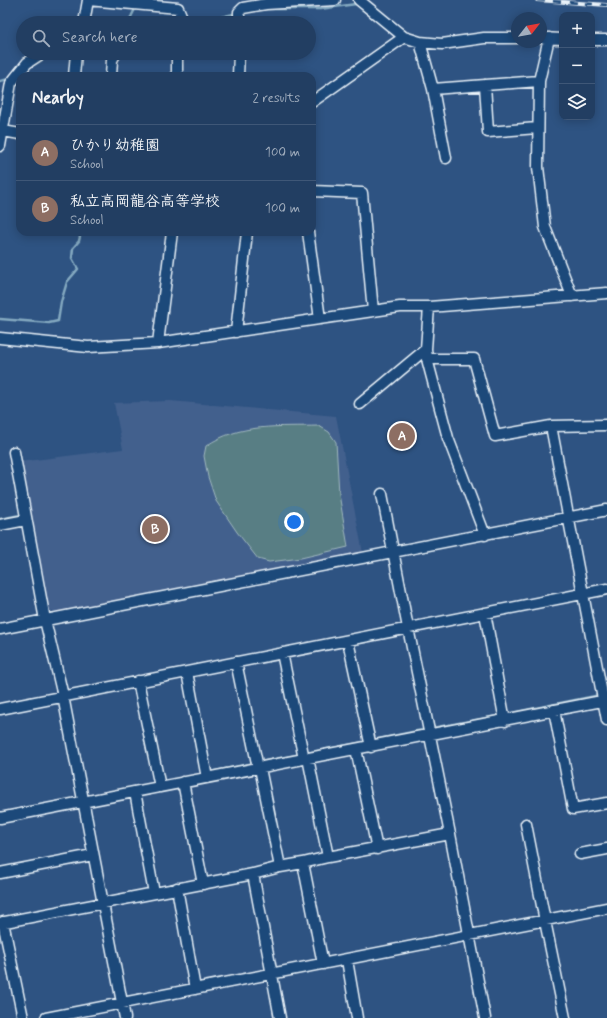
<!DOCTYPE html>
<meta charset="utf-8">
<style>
:root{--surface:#223e62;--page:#2e496b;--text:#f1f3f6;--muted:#a2aebe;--line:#3f5777;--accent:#ffd166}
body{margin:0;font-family:Mynerve,"Klee One",sans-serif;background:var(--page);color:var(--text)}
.controls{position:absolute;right:12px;top:12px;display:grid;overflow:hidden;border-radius:8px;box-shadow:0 2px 10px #0003}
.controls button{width:36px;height:36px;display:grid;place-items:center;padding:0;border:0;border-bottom:1px solid var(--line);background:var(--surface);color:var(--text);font:20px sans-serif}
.compass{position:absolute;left:511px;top:12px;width:36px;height:36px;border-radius:50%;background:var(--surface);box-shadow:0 2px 10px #0003;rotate:59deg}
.you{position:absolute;left:294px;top:522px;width:14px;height:14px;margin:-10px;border:3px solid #fff;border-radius:50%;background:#1a73e8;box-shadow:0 0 0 6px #1a73e833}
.badge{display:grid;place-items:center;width:26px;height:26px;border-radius:50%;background:var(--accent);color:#fff;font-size:13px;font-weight:700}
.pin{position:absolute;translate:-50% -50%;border:2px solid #fff;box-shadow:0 1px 4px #0006}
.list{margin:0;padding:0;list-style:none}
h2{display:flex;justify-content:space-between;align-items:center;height:52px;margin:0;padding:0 16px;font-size:17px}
h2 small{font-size:13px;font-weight:400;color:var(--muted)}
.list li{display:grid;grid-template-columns:26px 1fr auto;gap:12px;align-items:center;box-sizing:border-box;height:56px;padding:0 16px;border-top:1px solid var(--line)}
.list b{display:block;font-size:15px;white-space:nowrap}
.list p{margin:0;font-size:13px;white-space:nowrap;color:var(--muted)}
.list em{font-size:13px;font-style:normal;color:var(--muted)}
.icon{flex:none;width:22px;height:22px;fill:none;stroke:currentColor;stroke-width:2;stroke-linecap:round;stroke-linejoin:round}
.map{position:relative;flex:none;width:607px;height:1018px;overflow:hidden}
.search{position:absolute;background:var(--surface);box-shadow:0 2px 10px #0003;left:16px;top:16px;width:300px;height:44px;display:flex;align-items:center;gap:10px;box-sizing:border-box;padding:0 14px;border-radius:22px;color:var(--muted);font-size:15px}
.panel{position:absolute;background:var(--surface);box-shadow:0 2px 10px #0003;left:16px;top:72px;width:300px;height:164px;border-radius:12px}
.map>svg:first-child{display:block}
.built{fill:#43608d}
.green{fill:#587e84;stroke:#a0b8be}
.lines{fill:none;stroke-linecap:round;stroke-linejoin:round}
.stream{stroke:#85aac1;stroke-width:2.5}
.minor-casing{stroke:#e8f1f8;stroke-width:13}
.minor{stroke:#1f4a7a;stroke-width:10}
.rail-casing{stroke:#e8f1f8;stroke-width:4}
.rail{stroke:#1f4a7a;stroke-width:2.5;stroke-dasharray:8;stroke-linecap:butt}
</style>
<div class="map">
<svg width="607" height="1018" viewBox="0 0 607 1018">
<rect width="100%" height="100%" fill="#2e5382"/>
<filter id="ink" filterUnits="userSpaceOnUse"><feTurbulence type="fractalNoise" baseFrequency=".025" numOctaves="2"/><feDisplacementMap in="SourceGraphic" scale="8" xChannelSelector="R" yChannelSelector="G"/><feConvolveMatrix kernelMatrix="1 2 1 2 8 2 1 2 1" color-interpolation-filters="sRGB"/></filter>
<g filter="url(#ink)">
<path class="built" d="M170,401L336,416L363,553L61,612L47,610L19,462L123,449L114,403Z"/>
<path class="green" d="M319,426L329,432L336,442L339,494L348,547L301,558L269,562L258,559L237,532L216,501L208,477L204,456L206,446C239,423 280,427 319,426Z"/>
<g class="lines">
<path class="stream" d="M266,9H320L356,4L358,3
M128,23L136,7
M197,23L237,13
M27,69L47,57L62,53
M0,81L9,79
M0,319L49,323L58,321L61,302L67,282L78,269L72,258L73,248L79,241L81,232
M0,519L20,515
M506,714L600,695
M432,728L502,715
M373,740L427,729
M306,753L368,741
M259,762L301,754
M210,772L254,763"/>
<g class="minor-casing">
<path id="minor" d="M88,0L178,8L183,20L181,23
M359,0L404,37
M84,23L88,0
M239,23V12L243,8L266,4L335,0
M541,38L562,39
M549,38L539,81L538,167L545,227L572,296
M592,40H607
M420,42L433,89L539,81
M177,53V76
M74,76L76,53
M111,76L112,60L116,53
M238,76L239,53
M485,85L488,132L537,128
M433,89L446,158
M312,102L404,37L420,42L442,44L484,38H517
M3,131L20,134
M0,146L11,83L27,63L42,53
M312,191L362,193L373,311
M308,232L320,319
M429,307L426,349L427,359L448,438L485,535
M236,332L247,232
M0,338L88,347L158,343L400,307H429L607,293
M158,343L172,232
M427,359H474L495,436L551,426L607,425
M360,404L426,349
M551,426L607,720
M14,452L45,620L63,696L125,1018
M382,494L408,628L450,834L485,1018
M0,525L26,520
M485,613L505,721
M0,629L607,510
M348,641L371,747
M282,653L304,759
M236,662L258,768
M187,672L207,778
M138,681L160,787
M0,709L607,589
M554,710L573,809L607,803
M356,749L377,849
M308,758L328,857
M260,768L280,867
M183,782L203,884
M135,792L154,893
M0,818L607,700
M526,824L545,921L565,1018
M580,854L607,849
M303,863L323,964
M0,873L93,855
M253,874L280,1018
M177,888L195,989
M3,922L23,1018
M0,923L253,874L280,867L303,863L328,857L450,834
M347,960L357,1018
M46,1018L607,908"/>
</g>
<use href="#minor" class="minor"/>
<g class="rail-casing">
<path id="rail" d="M537,0L607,5"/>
</g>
<use href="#rail" class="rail"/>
</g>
</g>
</svg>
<div class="controls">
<button>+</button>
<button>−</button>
<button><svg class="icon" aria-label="layers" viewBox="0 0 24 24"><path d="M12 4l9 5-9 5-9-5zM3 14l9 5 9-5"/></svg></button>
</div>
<svg class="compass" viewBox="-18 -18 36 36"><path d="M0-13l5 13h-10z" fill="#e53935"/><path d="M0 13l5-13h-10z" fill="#a2aebe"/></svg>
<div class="you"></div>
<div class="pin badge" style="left:402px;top:436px;background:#8d6e63">A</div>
<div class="pin badge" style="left:155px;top:529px;background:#8d6e63">B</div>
<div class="search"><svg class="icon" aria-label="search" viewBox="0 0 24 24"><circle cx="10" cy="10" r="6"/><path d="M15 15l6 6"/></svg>Search here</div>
<section class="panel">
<h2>Nearby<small>2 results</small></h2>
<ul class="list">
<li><span class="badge" style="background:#8d6e63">A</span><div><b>ひかり幼稚園</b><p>School</p></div><em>100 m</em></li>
<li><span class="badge" style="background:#8d6e63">B</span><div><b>私立高岡龍谷高等学校</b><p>School</p></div><em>100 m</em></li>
</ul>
</section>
</div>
